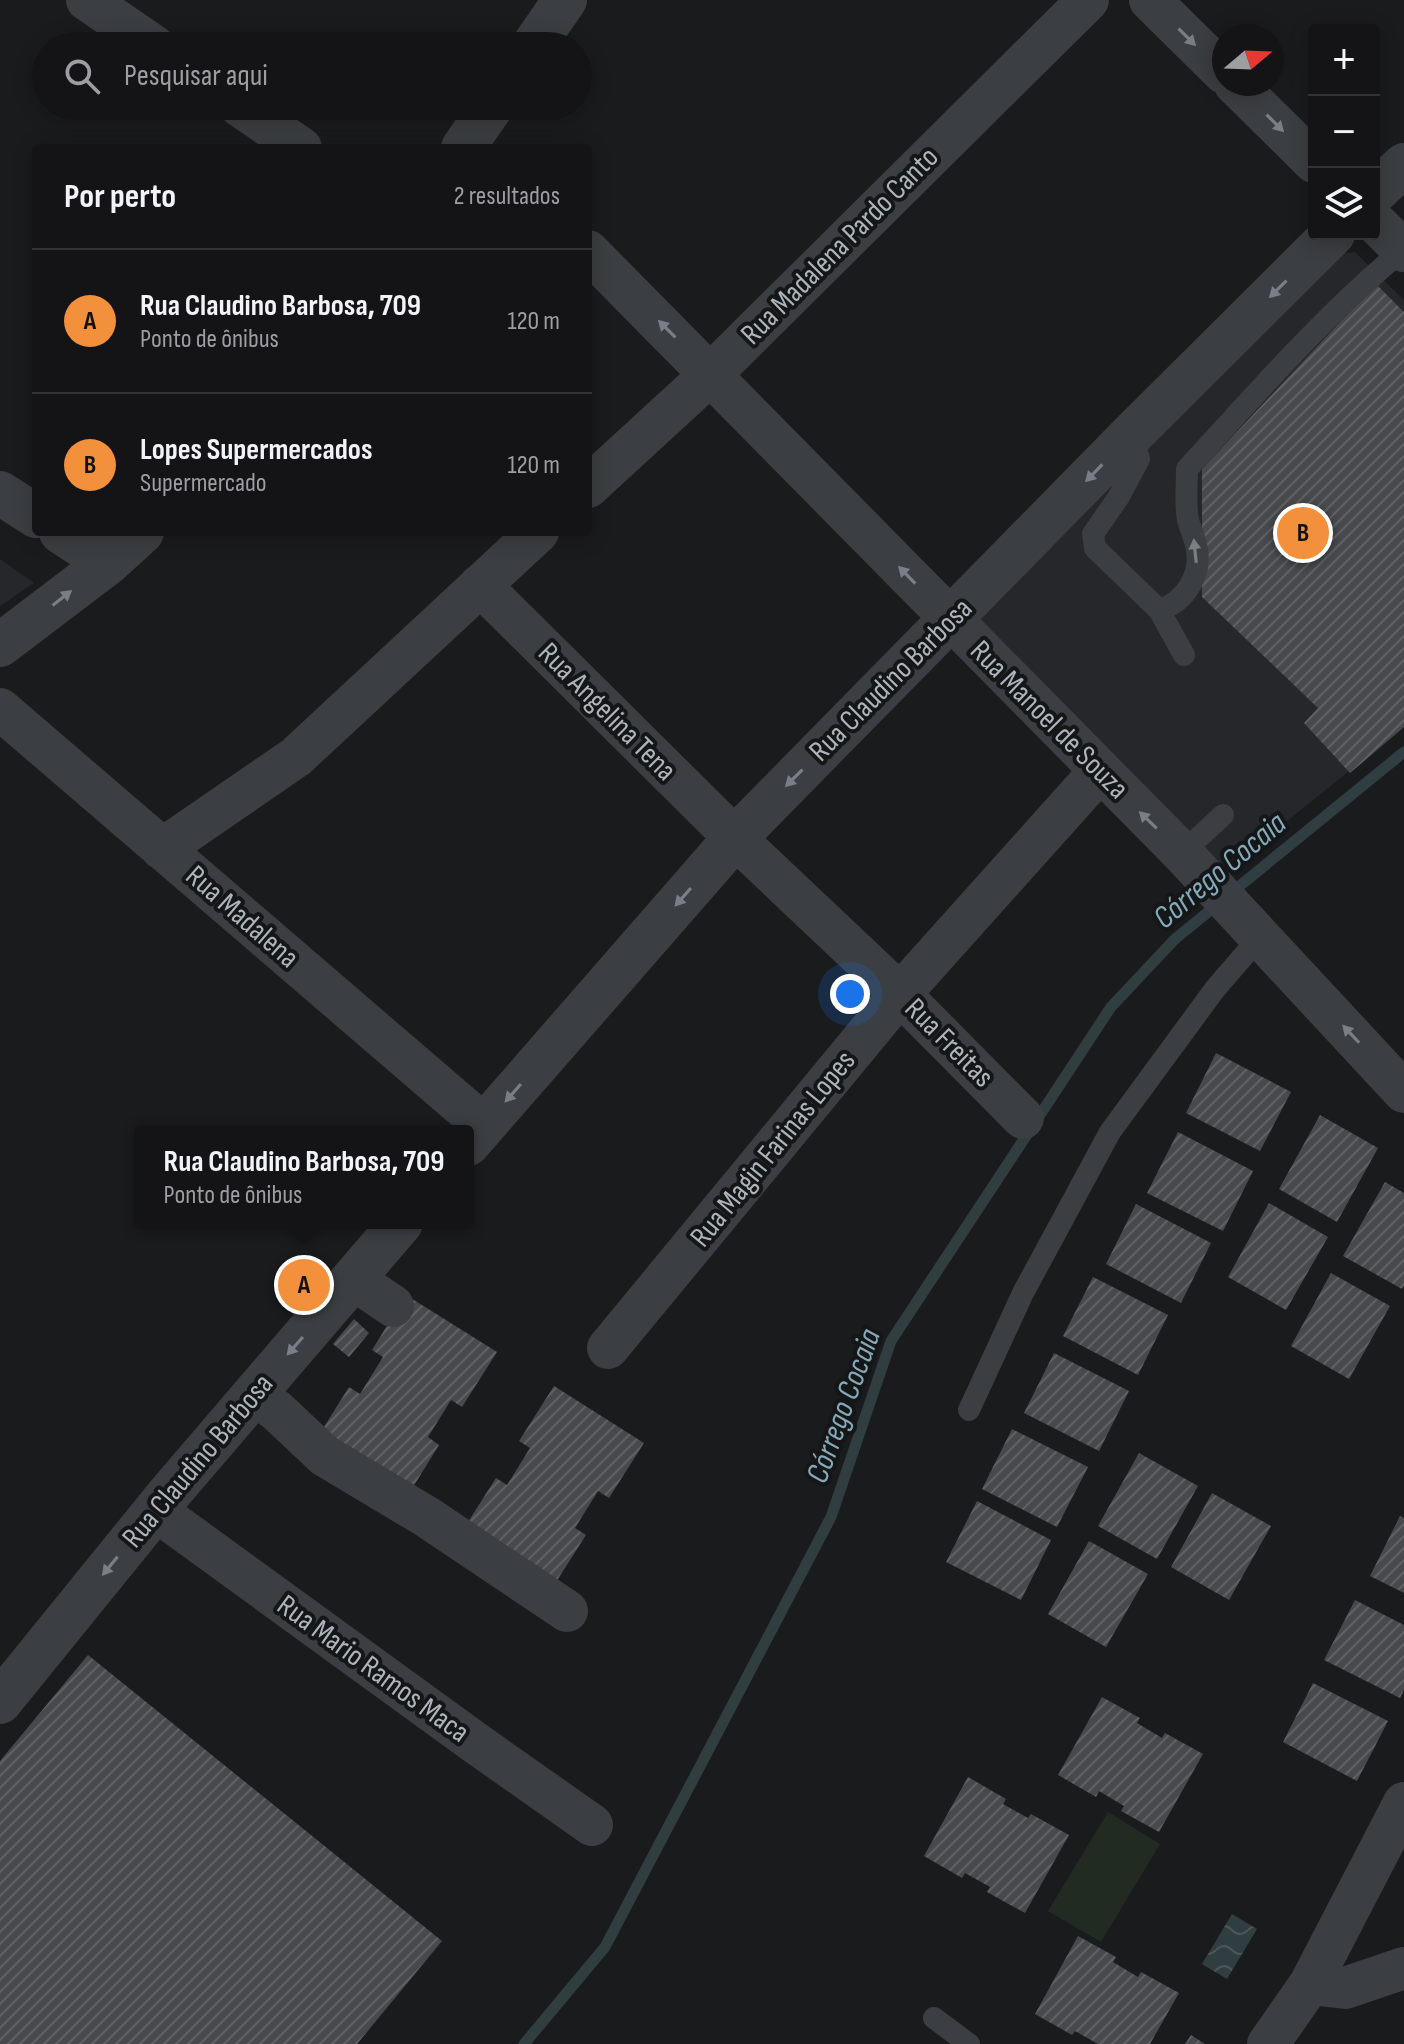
<!DOCTYPE html>
<html lang="pt">
<meta charset="utf-8">
<style>
:root{--surface:#141416;--page:#212123;--text:#f1f3f6;--muted:#9d9ea1;--line:#333335;--accent:#f3903b}
body{margin:0;font-family:"Sofia Sans Condensed",sans-serif;background:var(--page);color:var(--text)}
.controls{position:absolute;right:24px;top:24px;display:grid;overflow:hidden;border-radius:8px;box-shadow:0 4px 20px #0003}
.controls button{width:72px;height:72px;display:grid;place-items:center;padding:0;border:0;border-bottom:2px solid var(--line);background:var(--surface);color:var(--text);font:40px sans-serif}
.compass{position:absolute;left:1212px;top:24px;width:72px;height:72px;border-radius:50%;background:var(--surface);box-shadow:0 4px 20px #0003;rotate:71deg}
.you{position:absolute;left:850px;top:994px;width:28px;height:28px;margin:-20px;border:6px solid #fff;border-radius:50%;background:#1a73e8;box-shadow:0 0 0 12px #1a73e833}
.badge{display:grid;place-items:center;width:52px;height:52px;border-radius:50%;background:var(--accent);color:#111;font-size:26px;font-weight:700}
.pin{position:absolute;translate:-50% -50%;border:4px solid #fff;box-shadow:0 2px 8px #0006}
.popup{position:absolute;left:134px;top:1125px;width:340px;height:104px;box-sizing:border-box;display:grid;place-content:center;border-radius:8px;background:var(--surface);filter:drop-shadow(0 2px 6px #0005);font-size:26px;white-space:nowrap;color:var(--muted)}
.popup b{font-size:30px;color:var(--text)}
.popup::after{content:'';position:absolute;left:50%;top:100%;margin-left:-16px;border:16px solid transparent;border-top-color:var(--surface)}
.list{margin:0;padding:0;list-style:none}
h2{display:flex;justify-content:space-between;align-items:center;height:104px;margin:0;padding:0 32px;font-size:34px}
h2 small{font-size:26px;font-weight:400;color:var(--muted)}
.list li{display:grid;grid-template-columns:52px 1fr auto;gap:24px;align-items:center;box-sizing:border-box;height:144px;padding:0 32px;border-top:2px solid var(--line)}
.list b{display:block;font-size:30px;white-space:nowrap}
.list p{margin:0;font-size:26px;white-space:nowrap;color:var(--muted)}
.list em{font-size:26px;font-style:normal;color:var(--muted)}
.icon{flex:none;width:44px;height:44px;fill:none;stroke:currentColor;stroke-width:2;stroke-linecap:round;stroke-linejoin:round}
.map{position:relative;flex:none;width:1404px;height:2044px;overflow:hidden}
.search{position:absolute;background:var(--surface);box-shadow:0 4px 20px #0003;left:32px;top:32px;width:560px;height:88px;display:flex;align-items:center;gap:20px;box-sizing:border-box;padding:0 28px;border-radius:44px;color:var(--muted);font-size:30px}
.panel{position:absolute;background:var(--surface);box-shadow:0 4px 20px #0003;left:32px;top:144px;width:560px;height:392px;border-radius:8px}
.map>svg:first-child{display:block}
.built{fill:#26272a}
.garden{fill:#222b22}
.water{fill:url(#water-waves)}
.lines{fill:none;stroke-linecap:round;stroke-linejoin:round}
.stream{stroke:#303d41;stroke-width:11}
.building{fill:url(#building-hatch)}
.service{stroke:#3b3e42;stroke-width:22}
.minor{stroke:#3b3e42;stroke-width:42}
.tertiary{stroke:#3b3e42;stroke-width:44}
.oneway{fill:#7a7f85}
.labels{text-anchor:middle;dominant-baseline:central;stroke-width:8;stroke-linejoin:round;paint-order:stroke}
.street-label{font-size:30px;fill:#adb5bc;stroke:#151618}
.water-label{font-size:32px;font-style:italic;fill:#84a9b7;stroke:#151618}
</style>
<div class="map">
<svg width="1404" height="2044" viewBox="0 0 1404 2044">
<defs>
<pattern id="water-waves" width="16" height="10" patternUnits="userSpaceOnUse" patternTransform="scale(2)"><rect width="16" height="10" fill="#303d41"/><path d="M0 5q4-4 8 0t8 0" fill="none" stroke="#4b575a"/></pattern>
<pattern id="building-hatch" width="6" height="6" patternUnits="userSpaceOnUse" patternTransform="scale(2)"><rect width="6" height="6" fill="#47494d"/><path d="M-1 1l2-2M0 6l6-6M5 7l2-2" fill="none" stroke="#5f6165"/></pattern>
</defs>
<rect width="100%" height="100%" fill="#1a1b1d"/>
<path class="built" d="M1355,252L1404,300V727L1221,874L983,630L981,617L1338,254Z
M0,559L34,583L0,606Z"/>
<path class="garden" d="M1108,1812L1160,1844L1101,1942L1048,1911Z"/>
<path class="water" d="M1232,1914L1257,1929L1227,1979L1202,1964Z"/>
<g class="lines">
<path class="stream" d="M1231,893L1404,752
M524,2044L605,1947L831,1517L891,1341L1111,1007L1175,939L1218,904"/>
</g>
<path class="building" d="M1376,284L1404,312V727L1350,773L1304,723L1318,708L1202,597V469Z
M1216,1053L1291,1092L1260,1151L1186,1113Z
M1320,1115L1378,1148L1337,1222L1279,1189Z
M1178,1132L1253,1171L1223,1231L1147,1193Z
M1385,1182L1404,1193V1285L1402,1289L1343,1256Z
M1269,1203L1328,1237L1286,1310L1228,1277Z
M1136,1204L1211,1243L1181,1303L1106,1264Z
M1331,1273L1390,1306L1349,1379L1291,1346Z
M1093,1277L1168,1315L1138,1375L1063,1336Z
M406,1295L497,1352L462,1407L451,1400L428,1437L439,1445L405,1500L314,1443L349,1387L360,1394L383,1357L372,1350Z
M354,1319L369,1333L349,1357L333,1344Z
M1054,1353L1129,1391L1099,1451L1024,1413Z
M554,1386L644,1443L609,1498L598,1491L575,1528L586,1535L551,1590L461,1533L496,1478L507,1485L530,1448L519,1441Z
M1012,1429L1088,1467L1057,1527L982,1489Z
M1139,1453L1198,1486L1157,1559L1098,1526Z
M1212,1493L1271,1526L1229,1600L1171,1567Z
M977,1501L1051,1540L1021,1600L946,1562Z
M1400,1516L1404,1518V1593L1370,1576Z
M1089,1541L1148,1574L1106,1647L1048,1614Z
M1355,1600L1404,1625V1690L1400,1698L1324,1660Z
M88,1655L442,1941L357,2044H0V1761Z
M1313,1683L1388,1721L1357,1781L1283,1742Z
M1102,1697L1140,1718L1137,1723L1162,1738L1165,1733L1203,1754L1159,1832L1121,1811L1124,1806L1099,1791L1096,1797L1058,1775Z
M968,1777L1006,1799L1003,1804L1028,1818L1031,1814L1069,1835L1025,1913L987,1892L990,1887L965,1873L962,1878L924,1856Z
M1078,1936L1116,1957L1113,1962L1138,1977L1141,1972L1179,1993L1150,2044H1098L1075,2031L1072,2035L1035,2014Z
M1191,2035L1205,2044H1185Z"/>
<g class="lines">
<path class="service" d="M1132,434L1139,459L1118,498L1093,534L1095,548L1159,610L1184,655
M1159,610C1186,602 1203,573 1196,545C1194,536 1190,528 1188,520C1185,504 1187,485 1187,469C1256,394 1324,315 1403,250
M1182,853L1223,815
M969,1410L1023,1293L1110,1132L1215,989L1259,938
M934,2018L969,2044"/>
<path class="minor" d="M87,0L154,46
M1150,0L1224,73
M1235,84L1314,162
M240,106L301,148
M1374,221L1404,251
M588,251L1182,853L1404,1092
M588,487L711,374L1088,0
M480,585L735,838L900,994L1023,1118
M0,709L484,1125
M162,849L296,757L538,532
M353,1279L393,1306
M608,1348L900,994L1099,772
M254,1395L276,1410L325,1456L427,1517L567,1611
M155,1510L477,1744L592,1825
M1310,1984L1345,1988L1404,1968
M1268,2044L1310,1984L1404,1803"/>
<path class="tertiary" d="M533,46L565,0
M463,148L492,106
M1374,193L1404,165
M0,493L36,516
M61,532L108,563
M0,645L108,563L142,532
M468,1144L735,838L1132,434L1333,234
M0,1702L167,1496L401,1223"/>
</g>
<defs><path id="oneway-solid" d="M-6-.8H1V-3.2L6.5 0L1 3.2V.8H-6Z" transform="scale(2)"/></defs>
<g class="oneway">
<use href="#oneway-solid" transform="translate(1187 37) rotate(45)"/>
<use href="#oneway-solid" transform="translate(1275 123) rotate(45)"/>
<use href="#oneway-solid" transform="translate(1278 289) rotate(135)"/>
<use href="#oneway-solid" transform="translate(667 329) rotate(-135)"/>
<use href="#oneway-solid" transform="translate(1094 473) rotate(134)"/>
<use href="#oneway-solid" transform="translate(1195 551) rotate(-96)"/>
<use href="#oneway-solid" transform="translate(907 575) rotate(-134)"/>
<use href="#oneway-solid" transform="translate(62 598) rotate(-38)"/>
<use href="#oneway-solid" transform="translate(794 778) rotate(135)"/>
<use href="#oneway-solid" transform="translate(1148 820) rotate(-136)"/>
<use href="#oneway-solid" transform="translate(683 897) rotate(131)"/>
<use href="#oneway-solid" transform="translate(1351 1034) rotate(-133)"/>
<use href="#oneway-solid" transform="translate(513 1093) rotate(131)"/>
<use href="#oneway-solid" transform="translate(295 1346) rotate(131)"/>
<use href="#oneway-solid" transform="translate(110 1566) rotate(129)"/>
</g>
<g class="labels">
<g class="street-label">
<text transform="translate(840 246) rotate(-45)">Rua Madalena Pardo Canto</text>
<text transform="translate(891 680) rotate(-45)">Rua Claudino Barbosa</text>
<text transform="translate(607 712) rotate(45)">Rua Angelina Tena</text>
<text transform="translate(1049 720) rotate(45)">Rua Manoel de Souza</text>
<text transform="translate(242 917) rotate(41)">Rua Madalena</text>
<text transform="translate(949 1043) rotate(45)">Rua Freitas</text>
<text transform="translate(773 1149) rotate(-51)">Rua Magin Farinas Lopes</text>
<text transform="translate(198 1461) rotate(-50)">Rua Claudino Barbosa</text>
<text transform="translate(373 1669) rotate(36)">Rua Mario Ramos Maca</text>
</g>
<g class="water-label">
<text transform="translate(1220 871) rotate(-40)">Córrego Cocaia</text>
<text transform="translate(844 1406) rotate(-70)">Córrego Cocaia</text>
</g>
</g>
</svg>
<div class="controls">
<button>+</button>
<button>−</button>
<button><svg class="icon" aria-label="layers" viewBox="0 0 24 24"><path d="M12 4l9 5-9 5-9-5zM3 14l9 5 9-5"/></svg></button>
</div>
<svg class="compass" viewBox="-18 -18 36 36"><path d="M0-13l5 13h-10z" fill="#e53935"/><path d="M0 13l5-13h-10z" fill="#9d9ea1"/></svg>
<div class="you"></div>
<div class="pin badge" style="left:304px;top:1285px">A</div>
<div class="popup"><b>Rua Claudino Barbosa, 709</b>Ponto de ônibus</div>
<div class="pin badge" style="left:1303px;top:533px">B</div>
<div class="search"><svg class="icon" aria-label="search" viewBox="0 0 24 24"><circle cx="10" cy="10" r="6"/><path d="M15 15l6 6"/></svg>Pesquisar aqui</div>
<section class="panel">
<h2>Por perto<small>2 resultados</small></h2>
<ul class="list">
<li><span class="badge">A</span><div><b>Rua Claudino Barbosa, 709</b><p>Ponto de ônibus</p></div><em>120 m</em></li>
<li><span class="badge">B</span><div><b>Lopes Supermercados</b><p>Supermercado</p></div><em>120 m</em></li>
</ul>
</section>
</div>
